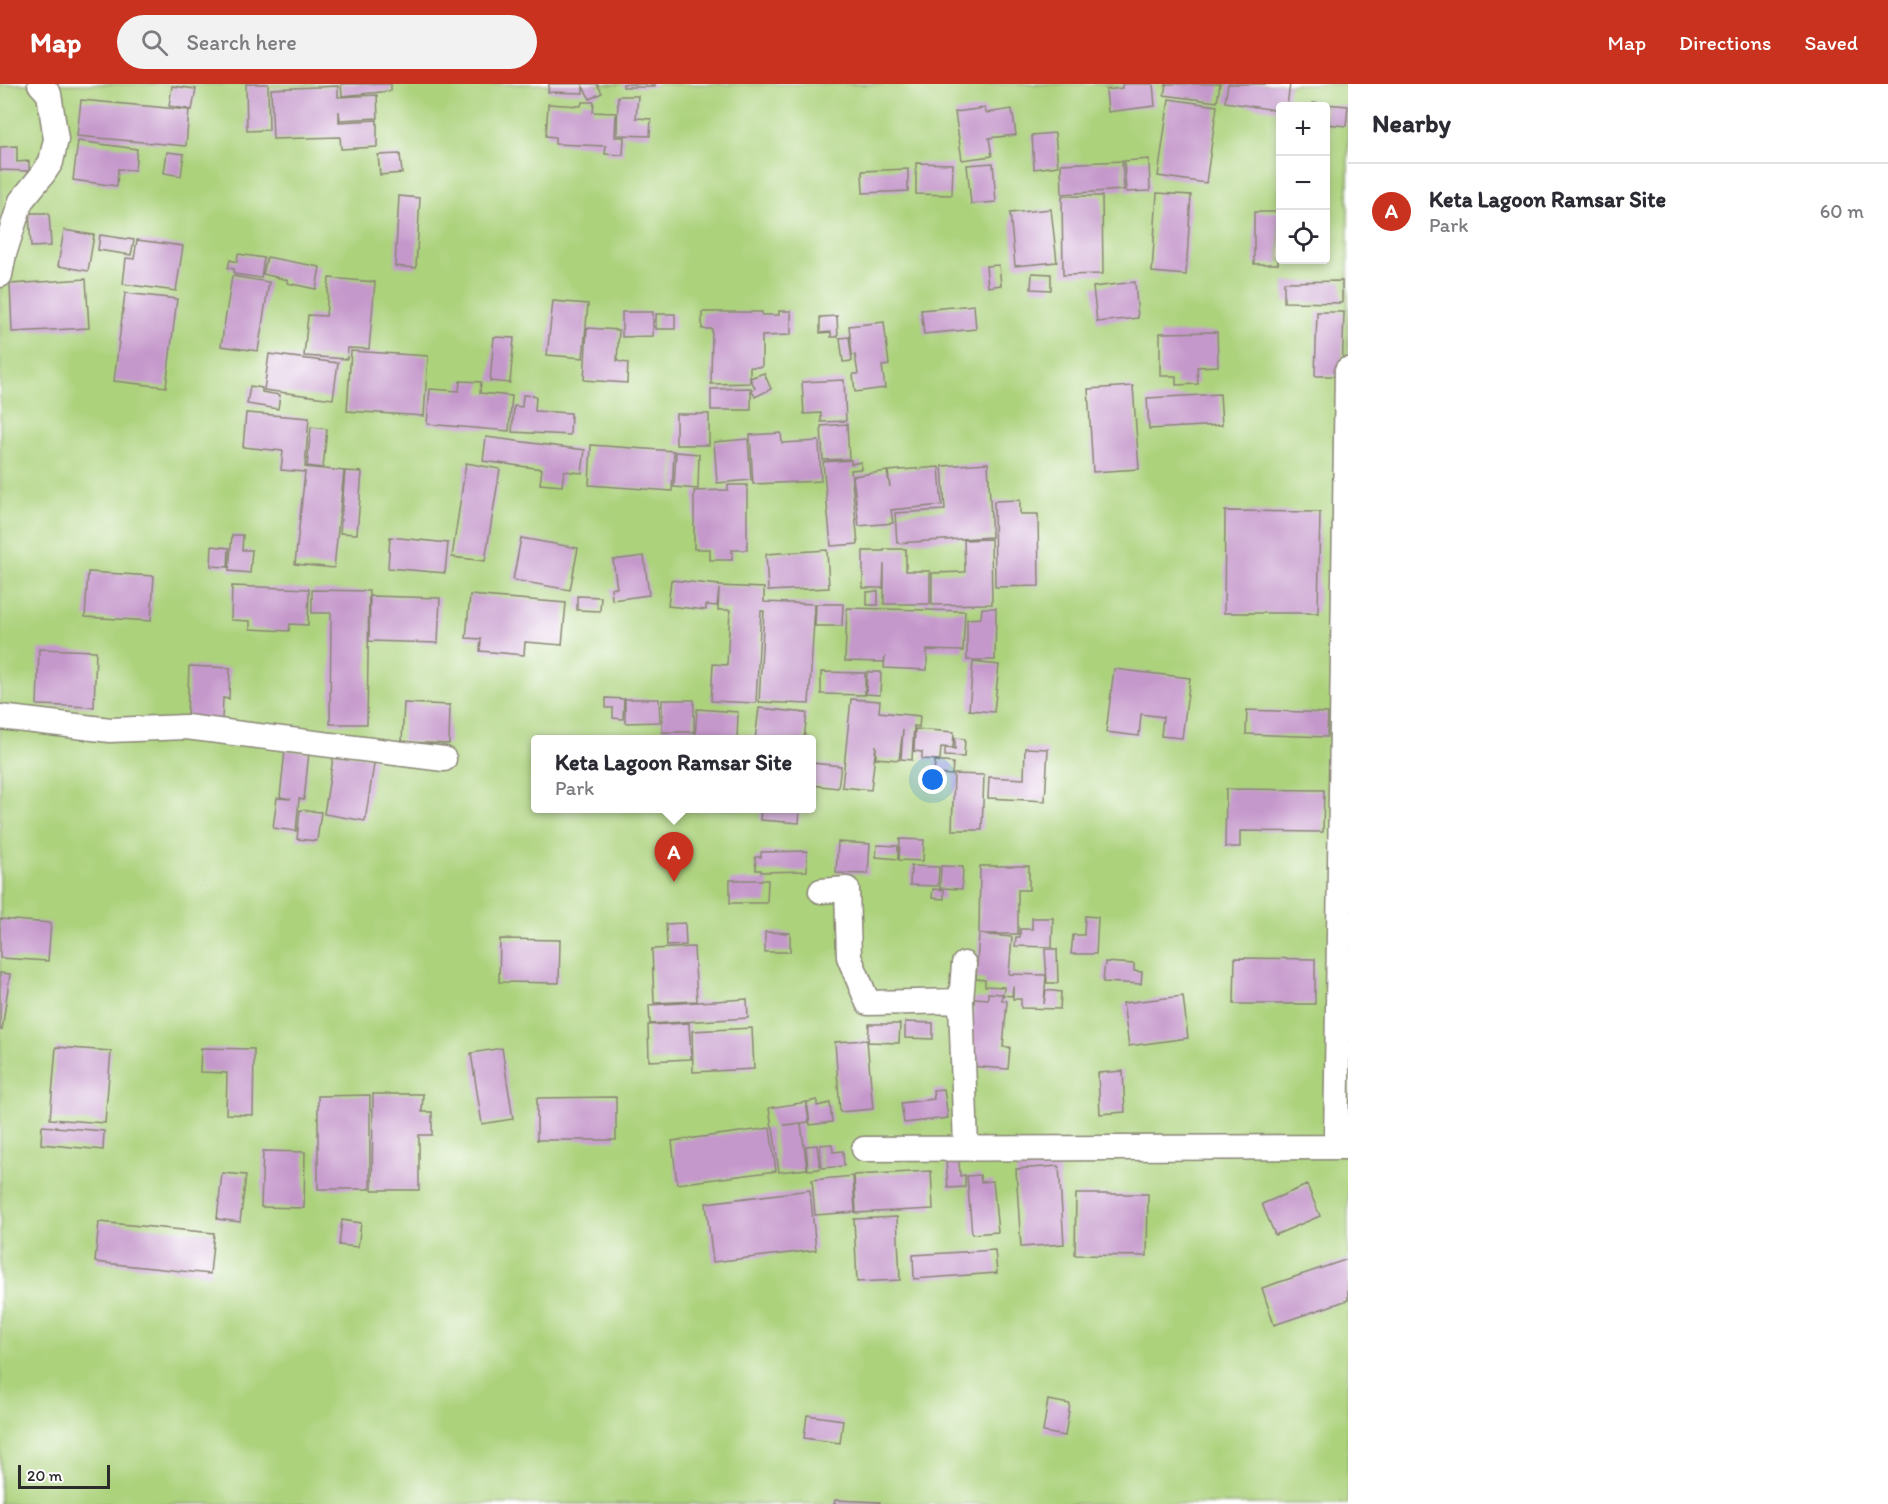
<!DOCTYPE html>
<meta charset="utf-8">
<style>
:root{--surface:#fff;--page:#f2f2f3;--text:#2b2b33;--muted:#7c7c81;--line:#e1e1e2;--accent:#c8321e}
body{margin:0;font-family:Itim,sans-serif;background:var(--page);color:var(--text)}
.controls{position:absolute;right:18px;top:18px;display:grid;overflow:hidden;border-radius:6px;box-shadow:0 3px 9px #0003}
.controls button{width:54px;height:54px;display:grid;place-items:center;padding:0;border:0;border-bottom:2px solid var(--line);background:var(--surface);color:var(--text);font:30px sans-serif}
.scale{position:absolute;left:18px;bottom:15px;width:92px;box-sizing:border-box;padding-left:6px;border:3px solid #2b2b2b;border-top:0;font-size:16px;line-height:21px;white-space:nowrap;color:#2b2b2b;-webkit-text-stroke:4px #fff;paint-order:stroke}
.you{position:absolute;left:933px;top:696px;width:21px;height:21px;margin:-15px;border:4px solid #fff;border-radius:50%;background:#1a73e8;box-shadow:0 0 0 9px #1a73e833}
.badge{display:grid;place-items:center;width:39px;height:39px;border-radius:50%;background:var(--accent);color:#fff;font-size:20px;font-weight:700}
.pin{position:absolute;translate:-50% -50px;filter:drop-shadow(0 2px 3px #0008)}
.pin::after{content:'';position:absolute;top:32px;width:21px;height:18px;background:inherit;clip-path:polygon(0 0,100% 0,50% 100%)}
.popup{position:absolute;left:531px;top:651px;width:285px;height:78px;box-sizing:border-box;display:grid;place-content:center;border-radius:6px;background:var(--surface);filter:drop-shadow(0 2px 4px #0005);font-size:20px;white-space:nowrap;color:var(--muted)}
.popup b{font-size:22px;color:var(--text)}
.popup::after{content:'';position:absolute;left:50%;top:100%;margin-left:-12px;border:12px solid transparent;border-top-color:var(--surface)}
.list{margin:0;padding:0;list-style:none}
h2{display:flex;justify-content:space-between;align-items:center;height:78px;margin:0;padding:0 24px;font-size:26px}
h2 small{font-size:20px;font-weight:400;color:var(--muted)}
.list li{display:grid;grid-template-columns:39px 1fr auto;gap:18px;align-items:center;box-sizing:border-box;height:96px;padding:0 24px;border-top:2px solid var(--line)}
.list b{display:block;font-size:22px;white-space:nowrap}
.list p{margin:0;font-size:20px;white-space:nowrap;color:var(--muted)}
.list em{font-size:20px;font-style:normal;color:var(--muted)}
.icon{flex:none;width:33px;height:33px;fill:none;stroke:currentColor;stroke-width:2;stroke-linecap:round;stroke-linejoin:round}
.map{position:relative;flex:none;width:1348px;height:1420px;overflow:hidden}
header{display:flex;align-items:center;gap:36px;box-sizing:border-box;height:84px;padding:0 30px;background:var(--accent);color:#fff}
header strong{font-size:28px}
nav{display:flex;gap:33px;margin-inline-start:auto;font-size:21px}
.search{width:420px;height:54px;background:var(--page);display:flex;align-items:center;gap:15px;box-sizing:border-box;padding:0 21px;border-radius:33px;color:var(--muted);font-size:22px}
main{display:flex}
aside{flex:1;background:var(--surface)}
.map>svg:first-child{display:block}
.green{fill:#acd27b;stroke:#6c7e53;stroke-width:1.5;fill-rule:evenodd}
.building{fill:#c598cb}
.lines{fill:none;stroke-linecap:round;stroke-linejoin:round}
.street-casing{stroke:#8a8676;stroke-width:27}
.street{stroke:#fff;stroke-width:24}
</style>
<header>
<strong>Map</strong>
<div class="search"><svg class="icon" aria-label="search" viewBox="0 0 24 24"><circle cx="10" cy="10" r="6"/><path d="M15 15l6 6"/></svg>Search here</div>
<nav><a>Map</a><a>Directions</a><a>Saved</a></nav>
</header>
<main>
<div class="map">
<svg width="1348" height="1420" viewBox="0 0 1348 1420">
<rect width="100%" height="100%" fill="#fff"/>
<filter id="ink" filterUnits="userSpaceOnUse"><feTurbulence type="fractalNoise" baseFrequency=".0167" numOctaves="2"/><feDisplacementMap in="SourceGraphic" scale="12" xChannelSelector="R" yChannelSelector="G"/><feConvolveMatrix kernelMatrix="1 2 1 2 8 2 1 2 1" color-interpolation-filters="sRGB"/></filter>
<filter id="wash" filterUnits="userSpaceOnUse"><feTurbulence type="fractalNoise" baseFrequency=".008" numOctaves="4" result="noise"/><feDisplacementMap in="SourceGraphic" scale="24" xChannelSelector="R" yChannelSelector="G"/><feGaussianBlur stdDeviation="1.35" result="paint"/><feColorMatrix in="noise" values="0 0 0 0 0 0 0 0 0 0 0 0 0 0 0 0 0 1.4 0 .05"/><feComposite in="paint" operator="in"/></filter>
<g filter="url(#wash)">
<rect width="100%" height="100%" fill="#eae1c0"/>
<path class="green" d="M0,0H1348V1420H0ZM1280,22H1326V176H1280ZM536,656H812V724H536Z"/>
<g id="blocks">
<path class="building" d="M246,0H268L269,46L247,47Z
M341,0H391V7L342,12Z
M549,0H597L602,9L590,15L583,3V9L548,8Z
M623,0H655V3H623Z
M1122,0H1153L1155,22L1108,28L1106,6L1122,4Z
M1166,0H1220L1217,18L1164,11Z
M1228,0H1290L1287,22H1280V27L1225,18Z
M172,2L196,5L192,26L169,22Z
M338,2V13L377,11L378,34L340,36L339,27V38L377,36V63L341,65L340,53L273,55L271,5Z
M618,12H638L636,34L651,35L650,52L617,51Z
M1169,15L1217,22L1206,99L1158,92Z
M81,16L189,26L186,62L77,52Z
M582,18H594L593,28L616,29L615,53H624L623,71L605,70L606,62L555,60V53L546,52L548,20L581,22Z
M1313,19L1348,22L1346,42L1326,40V22H1312Z
M985,24L986,29L1012,25L1016,51L989,54L992,72L962,76L955,28Z
M1055,49L1058,82L1034,85L1032,51Z
M78,57L137,65L135,86L118,85L117,102L73,96Z
M17,62V78L29,77V87L0,86V63Z
M167,68L184,70L181,92L164,89Z
M400,70L402,89L380,91L378,71Z
M1149,75L1150,107L1126,108L1124,77Z
M1122,77L1124,106L1062,110L1061,80Z
M916,79L953,80L952,111L916,110Z
M993,79L996,118L971,120L967,81Z
M908,85V107L863,109L862,87Z
M1157,109L1191,111L1186,191L1152,188Z
M399,112L420,114L416,184L395,182Z
M1062,112H1102L1103,190L1063,191Z
M1051,125L1057,178L1015,182L1010,129Z
M1254,128H1279L1278,180H1254Z
M29,129H49L51,162L31,163Z
M64,146L94,151L88,187L58,182Z
M100,151L134,156L131,171L98,166Z
M137,156L183,162L176,207L123,200L126,174L134,175Z
M238,170L264,174L261,194L234,190V185L228,184L230,176L237,178Z
M267,173L320,183L316,205L287,199L288,196L263,190Z
M999,181L1001,201L988,203L986,182Z
M1032,189L1051,190V206L1031,205Z
M232,192L269,198L258,267L221,262Z
M329,194L375,198L369,265L348,264L347,275L304,272L308,231L326,232Z
M86,195L89,244L12,248L10,200Z
M1342,197V219L1284,218V198Z
M1135,198L1138,234L1097,238L1093,203Z
M125,209L177,215L166,303L114,297Z
M553,217L588,220L583,274L547,271Z
M974,221L976,245L924,250L921,226Z
M779,227H791V251L762,252V283H750V299L711,300L712,245H702V228H762V231H779Z
M622,228H653V252L622,253Z
M1317,228H1344L1342,292H1315Z
M656,230H675V245H656Z
M837,232L838,253H831V248L820,249V233Z
M884,238L889,281L882,282L885,304L855,308L853,290H858L855,271H852L849,242Z
M587,244L619,246L617,277L628,279L627,299L584,296Z
M1217,248L1218,282L1197,283L1198,300L1176,301V292H1160V249Z
M494,253L514,254L510,299L490,297Z
M849,253L852,277L843,278L840,254Z
M351,267L428,272L424,332L347,327Z
M269,270L338,279L333,315L264,306Z
M764,289L771,305L755,313L752,306L755,304L750,294Z
M844,296L846,337L821,338V329L804,330L802,298Z
M460,297L481,298L480,309L512,312L509,347L427,340L430,305L459,307Z
M250,302L262,304V308L280,311L278,325L247,320Z
M1133,302L1139,385L1093,388L1088,305Z
M751,304V326H711V305Z
M1220,310L1222,341L1149,345L1147,314Z
M523,311L536,312L535,327L571,329L570,351L512,348L514,322L522,323Z
M246,329L309,334L305,383L344,387L334,484L295,480L305,388L281,386L283,367L243,363Z
M676,330H709V361H676Z
M847,340L849,375L823,376L821,342Z
M311,343L327,345L323,384L307,382Z
M781,349L782,359L819,357L821,397L753,400L750,351Z
M486,353L585,366L582,389L564,387L562,402L540,400L542,385L483,377Z
M748,355L751,396L717,399L714,358Z
M591,361L674,367L672,407L589,401Z
M676,368L699,370L698,405L674,403Z
M851,376V380L861,378V385L851,386L858,460L831,462L823,378Z
M466,379L500,385L485,477L452,473Z
M988,379L992,453L897,459L895,429L945,426L942,382Z
M939,383L942,421L891,426L893,439L859,442L853,392L887,387L890,403L888,387Z
M345,387L362,388L357,450L340,449Z
M728,401H747V466H732V476H710V465H694V407L728,406Z
M1020,416V430H1038L1039,502L995,503L994,417Z
M1225,427L1320,428L1318,529H1224Z
M232,451H243L242,466H252L250,489L229,487Z
M390,453L448,459L445,489L388,484Z
M521,454L578,464L570,506L513,496Z
M991,455L992,520L932,521V489L965,488L964,456Z
M212,462L229,464L228,483L211,482Z
M884,465H906V487H930V520H884V480L883,504H863V467H884Z
M827,466L829,504L768,507L766,470Z
M644,472L649,511L612,516L611,504H617L613,476Z
M88,488L154,492L151,537L85,533Z
M671,496L719,501V502L764,504V518L815,520L809,620L759,618L764,527H761L756,619L711,617L713,580L727,581L730,526H718L719,505L717,522L706,521V526L668,522Z
M232,502L309,505L308,541L290,540L289,547L250,545V537L231,536Z
M312,506L369,507L367,640H330L331,529H312Z
M878,507V521H867V508Z
M470,511L566,519L562,561L525,558L524,571L480,567L481,555L466,554Z
M370,512L440,514L438,559L369,557Z
M577,512L601,513L600,527L577,526Z
M816,520H843L842,542H815Z
M847,524L965,527L963,567L927,566V586L884,584L885,572L884,578L845,577Z
M982,524H996L995,576H967V535L981,534Z
M39,565L96,567L94,623L37,621Z
M973,578L999,581L994,628L969,626Z
M189,582L230,584L229,615L223,614L222,636L187,634Z
M1114,585L1190,594L1182,654L1161,652L1163,633L1141,630L1139,652L1106,648Z
M821,588L865,589V611L821,610Z
M867,588H881L880,611L866,610Z
M606,614L624,615L623,635L613,634V624H606Z
M625,615H659L660,638L625,639Z
M851,615L880,617L879,628L920,632L919,643L914,642L912,676L901,675L903,646L899,676L876,674V661L871,706L842,703Z
M662,616H694V648H662Z
M404,619L450,621L449,660L402,658Z
M759,624L807,629L804,656H755Z
M697,625L738,628L737,656H695Z
M1247,626L1328,629L1327,653L1246,650Z
M915,645L954,648L953,664L941,663L940,676L922,675V668L914,667Z
M955,654L965,655L964,673L945,672V664L955,665Z
M1025,664L1048,665L1045,717L988,714L989,693L1024,695Z
M285,666L309,668L304,716L299,715L296,747L273,744L277,714L291,715L280,713Z
M334,668L375,674L365,737L324,730Z
M935,677L953,679L952,691L934,690Z
M812,679L841,682L838,704L812,701Z
M954,690L984,691L982,746H952Z
M1226,705L1324,706L1323,748L1240,747V763H1225Z
M761,724H800L799,739L760,736Z
M300,726L321,728L317,757L297,755Z
M900,755L924,756L923,777L899,776Z
M838,758L870,760L868,790L836,789Z
M877,761L898,762V775L876,773Z
M807,767V787L761,788V786H756L755,773H761V768Z
M911,782L939,783L938,802L910,801Z
M941,782L963,783L962,805L940,804Z
M980,782H1029V806H1018V850H979Z
M730,796H768L767,819H730Z
M933,805L944,806V815L932,814Z
M1085,832L1098,833L1096,870H1071L1073,851H1084Z
M1032,834H1053L1052,863L1015,862L1016,853H1020V845H1032Z
M0,835L51,839L48,877L0,874Z
M685,839L686,861L667,862L666,840Z
M765,848L790,849V868H765Z
M979,850L1012,853L1009,890L1046,891L1044,920L1046,906L1061,908L1060,925L1021,924V915H1013V902L1012,912L1003,911L1004,903L985,902V896L976,895Z
M500,855L560,856L559,899L499,898Z
M694,863L697,917L654,919L652,865Z
M1045,865H1057L1058,899H1047Z
M1235,874L1315,875V920H1234Z
M1105,878L1134,880V887L1142,888L1141,900L1103,898Z
M0,889L10,890L2,946H0Z
M988,909L1002,910V916L1007,917L1003,963H1010L1008,985L968,982L974,914L988,915Z
M1183,912L1188,954L1129,962L1123,919Z
M747,915L748,934L650,940L649,921Z
M905,938L933,939V955L905,954Z
M689,939L691,975L649,977L648,941Z
M869,940H900L899,959L868,958Z
M752,944L754,985L693,988L692,947Z
M867,956L873,1025L840,1028L835,958Z
M56,963L111,967L105,1039L50,1035Z
M201,964L254,965L253,1031L226,1030L227,989L200,988Z
M502,964L513,1035L482,1040L471,969Z
M1123,987L1125,1028L1100,1030L1098,989Z
M944,1005L948,1034L904,1039L901,1019L934,1015L933,1006Z
M373,1010H423L422,1028H432V1051H419V1106H372Z
M370,1011V1105H318V1012Z
M616,1013V1056H537V1014Z
M817,1016V1022L830,1019L832,1038L810,1041L807,1018Z
M806,1018L809,1038L784,1041L801,1040L807,1085L779,1088L773,1043H772L769,1024Z
M42,1042L104,1047L103,1066L41,1060Z
M770,1044L776,1087L677,1100L672,1057Z
M832,1060L833,1068L843,1067L844,1082L822,1084L820,1061Z
M817,1061L820,1085L808,1086L806,1062Z
M263,1067L305,1068L304,1124L261,1123Z
M946,1077H959L960,1092L965,1091V1103L948,1104Z
M1059,1082L1064,1160L1021,1163L1016,1085Z
M931,1087L933,1125L856,1129L854,1091Z
M222,1089L246,1091L240,1138L217,1135Z
M980,1091L981,1098L993,1097L998,1148L972,1150L967,1092Z
M853,1092L855,1128L815,1131L812,1096Z
M1307,1101L1320,1132L1275,1151L1262,1120Z
M810,1106L816,1166L713,1178L706,1119Z
M1076,1110H1148L1147,1172L1075,1171Z
M897,1133L900,1196L857,1198L854,1135Z
M342,1136L361,1139L358,1163L339,1161Z
M99,1138L214,1149L210,1190L95,1178Z
M995,1166L997,1189L914,1195L913,1171Z
M1348,1175V1216L1274,1241L1262,1204Z
M1048,1316L1070,1320L1065,1352L1043,1348Z
M807,1331L843,1336L840,1359L804,1354Z
M835,1416L880,1418L879,1420H834Z"/>
</g>
</g>
<g filter="url(#ink)">
<use href="#blocks" fill-opacity="0" stroke="#8a8676" stroke-width="1.5"/>
<g class="lines">
<g class="street-casing">
<path id="street" d="M0,191L4,170L21,117L43,90L51,78L56,55L49,10L40,0
M0,633L110,646L186,643L444,675
M821,807L847,805L849,873L868,919L961,917
M964,880L961,917L966,1064
M1336,1063L1347,286
M864,1065L1348,1063"/>
</g>
<use href="#street" class="street"/>
</g>
</g>
</svg>
<div class="controls">
<button>+</button>
<button>−</button>
<button><svg class="icon" aria-label="locate" viewBox="0 0 24 24"><circle cx="12" cy="12" r="6"/><path d="M12 2v4M12 18v4M2 12h4M18 12h4"/></svg></button>
</div>
<div class="scale">20 m</div>
<div class="you"></div>
<div class="pin badge" style="left:674px;top:798px">A</div>
<div class="popup"><b>Keta Lagoon Ramsar Site</b>Park</div>
</div>
<aside>
<h2>Nearby<small></small></h2>
<ul class="list">
<li><span class="badge">A</span><div><b>Keta Lagoon Ramsar Site</b><p>Park</p></div><em>60 m</em></li>
</ul>
</aside>
</main>
